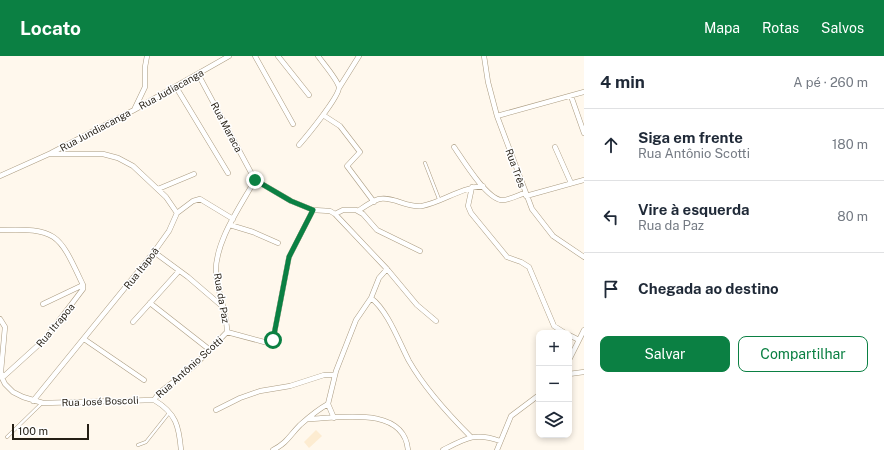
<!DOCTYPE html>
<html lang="pt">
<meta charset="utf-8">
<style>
:root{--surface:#fff;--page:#f6f6f7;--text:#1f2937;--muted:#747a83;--line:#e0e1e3;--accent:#0b8043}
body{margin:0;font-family:"Public Sans",sans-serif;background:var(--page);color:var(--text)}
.controls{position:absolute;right:12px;bottom:12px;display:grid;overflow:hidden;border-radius:8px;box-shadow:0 2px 6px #0003}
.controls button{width:36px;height:36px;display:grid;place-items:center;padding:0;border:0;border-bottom:1px solid var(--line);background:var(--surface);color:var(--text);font:20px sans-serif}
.scale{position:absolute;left:12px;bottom:10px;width:77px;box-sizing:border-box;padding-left:4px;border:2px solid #251f15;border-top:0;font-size:11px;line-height:14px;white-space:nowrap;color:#251f15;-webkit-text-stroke:3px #fff;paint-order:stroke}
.stop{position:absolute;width:12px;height:12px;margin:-9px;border:3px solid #0b8043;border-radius:50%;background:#fff}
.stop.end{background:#0b8043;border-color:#fff;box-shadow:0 1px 4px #0008}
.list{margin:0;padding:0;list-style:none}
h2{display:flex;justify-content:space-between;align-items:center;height:52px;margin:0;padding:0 16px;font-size:17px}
h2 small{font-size:13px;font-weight:400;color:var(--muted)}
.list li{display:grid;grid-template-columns:26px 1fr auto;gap:12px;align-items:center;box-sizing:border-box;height:72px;padding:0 16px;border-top:1px solid var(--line)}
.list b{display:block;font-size:15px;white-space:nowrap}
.list p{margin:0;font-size:13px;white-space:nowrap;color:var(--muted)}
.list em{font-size:13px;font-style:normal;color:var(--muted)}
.actions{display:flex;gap:8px;padding:12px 16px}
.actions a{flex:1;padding:9px 0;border:1px solid var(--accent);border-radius:8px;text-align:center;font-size:14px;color:var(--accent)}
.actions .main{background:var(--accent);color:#fff}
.icon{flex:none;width:22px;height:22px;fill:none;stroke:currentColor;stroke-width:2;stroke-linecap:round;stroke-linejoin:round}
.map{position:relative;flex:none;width:584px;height:394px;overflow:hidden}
header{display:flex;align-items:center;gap:24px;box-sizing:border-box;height:56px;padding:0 20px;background:var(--accent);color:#fff}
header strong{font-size:19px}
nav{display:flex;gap:22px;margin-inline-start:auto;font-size:14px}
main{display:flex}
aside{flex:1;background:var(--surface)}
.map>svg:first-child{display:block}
.built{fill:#fdecd1}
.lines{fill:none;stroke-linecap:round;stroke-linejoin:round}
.service-casing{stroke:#ab9c82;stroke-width:3.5}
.minor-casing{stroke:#ab9c82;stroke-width:5.5}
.service{stroke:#fff;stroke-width:2.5}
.minor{stroke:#fff;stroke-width:4.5}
.route{stroke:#0b8043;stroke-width:5}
.labels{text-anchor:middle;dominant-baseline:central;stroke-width:3;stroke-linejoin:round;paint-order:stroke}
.street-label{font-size:10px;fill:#251f15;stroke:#fff}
</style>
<header>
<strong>Locato</strong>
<nav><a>Mapa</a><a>Rotas</a><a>Salvos</a></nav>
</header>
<main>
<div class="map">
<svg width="584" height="394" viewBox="0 0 584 394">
<rect width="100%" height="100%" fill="#fff8ed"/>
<path class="built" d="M316,374L322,380L309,392L304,386Z"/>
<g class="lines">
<g class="service-casing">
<path id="service" d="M425,107L439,143
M7,381L42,347
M138,389L146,386L169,357"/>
</g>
<g class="minor-casing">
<path id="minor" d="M255,0L293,68
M278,0L309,39
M484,0L488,26L497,60L532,153L553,180L584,201
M198,18L255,124
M176,31L228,117
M339,32L359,0
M571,40L584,77
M134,54L229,0
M323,59L340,70L360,96L347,110L374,146
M497,60L584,36
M299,89C306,81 340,40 339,31C337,23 323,7 318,0
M454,91C463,104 486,142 501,144C508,145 518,139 525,137
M555,91L571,127
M51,97L134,54L145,31V11L147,0
M0,120L49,98H103L118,102L133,110L166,141L177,157
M472,131L468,150L471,157L507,201L521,206L529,211L554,270L565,277
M158,133L194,118
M526,140L584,124
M358,155C364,151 372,145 379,143C393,140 407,152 422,150C443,146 459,132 483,130
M335,158L343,154H356L363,158L377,174L420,195
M230,169L253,176L278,187
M0,174C58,172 59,178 83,229V233L45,283L2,322
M154,196L188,221L223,251
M387,213L379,222L371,242C388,255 399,286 409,305C425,333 448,358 471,381
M150,247L210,294
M43,248L83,229
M0,263L5,271L1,315L2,322L5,328L13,336L23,341L43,347L154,344C176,357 179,370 181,394
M133,266L179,215
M227,276L268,287L273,284L289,201L313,154L330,155L335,158L387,213L417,249L436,265
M227,276C227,256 218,238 216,218C214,187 240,151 255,124L291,145L313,154
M569,279L579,284
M84,283L144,324
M569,304L584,274
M569,318L584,316
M154,344L159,337L194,310L227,276
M33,345L154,196L169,175L177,157L193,145L200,143L233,163
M328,348L334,362
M216,354L240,342L260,335L290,330L324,319H335
M308,363C338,362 404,349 408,394
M273,394C287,387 290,379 300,369C309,361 317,354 328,348L336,315L356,264L371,242
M443,394C466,382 475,376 500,385
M497,394L511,360L539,339"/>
</g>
<use href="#service" class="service"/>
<use href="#minor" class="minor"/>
</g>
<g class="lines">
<path class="route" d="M255,124L291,145L313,154L289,201L273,284"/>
</g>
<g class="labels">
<g class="street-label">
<text transform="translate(171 33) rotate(-29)">Rua Judiacanga</text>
<text transform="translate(227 71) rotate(62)">Rua Maraca</text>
<text transform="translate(95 74) rotate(-28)">Rua Jundiacanga</text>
<text transform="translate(516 112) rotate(70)">Rua Três</text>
<text transform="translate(141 212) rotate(-52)">Rua Itapoã</text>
<text transform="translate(222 242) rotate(80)">Rua da Paz</text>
<text transform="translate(55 269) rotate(-50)">Rua Itrapoa</text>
<text transform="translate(189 311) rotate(-42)">Rua Antônio Scotti</text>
<text transform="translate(100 345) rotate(-2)">Rua José Boscoli</text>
</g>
</g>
</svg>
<div class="controls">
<button>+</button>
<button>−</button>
<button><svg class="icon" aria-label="layers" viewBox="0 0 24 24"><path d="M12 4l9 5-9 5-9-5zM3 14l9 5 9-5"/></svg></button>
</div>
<div class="scale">100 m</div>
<div class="stop" style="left:273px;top:284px"></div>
<div class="stop end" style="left:255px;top:124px"></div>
</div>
<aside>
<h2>4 min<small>A pé · 260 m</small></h2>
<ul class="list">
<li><svg class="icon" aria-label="ahead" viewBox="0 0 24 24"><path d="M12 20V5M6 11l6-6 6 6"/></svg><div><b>Siga em frente</b><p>Rua Antônio Scotti</p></div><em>180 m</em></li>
<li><svg class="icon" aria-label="left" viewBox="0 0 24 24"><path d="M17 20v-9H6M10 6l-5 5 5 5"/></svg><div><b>Vire à esquerda</b><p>Rua da Paz</p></div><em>80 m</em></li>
<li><svg class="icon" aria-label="arrive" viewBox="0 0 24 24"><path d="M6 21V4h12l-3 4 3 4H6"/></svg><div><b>Chegada ao destino</b></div></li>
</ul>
<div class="actions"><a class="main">Salvar</a><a>Compartilhar</a></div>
</aside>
</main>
